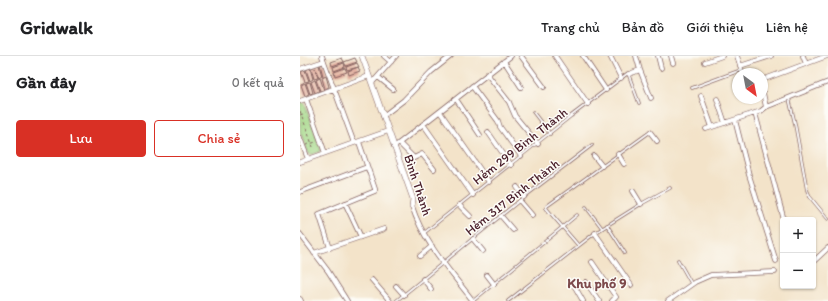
<!DOCTYPE html>
<html lang="vi">
<meta charset="utf-8">
<style>
:root{--surface:#fff;--page:#f2f2f2;--text:#202124;--muted:#757577;--line:#e0e0e0;--accent:#d93025}
body{margin:0;font-family:Itim,sans-serif;background:var(--page);color:var(--text)}
.controls{position:absolute;right:12px;bottom:12px;display:grid;overflow:hidden;border-radius:4px;box-shadow:0 1px 3px #0004}
.controls button{width:36px;height:36px;display:grid;place-items:center;padding:0;border:0;border-bottom:1px solid var(--line);background:var(--surface);color:var(--text);font:20px sans-serif}
.compass{position:absolute;left:432px;top:12px;width:36px;height:36px;border-radius:50%;background:var(--surface);box-shadow:0 1px 3px #0004;rotate:148deg}
.list{margin:0;padding:0;list-style:none}
h2{display:flex;justify-content:space-between;align-items:center;height:52px;margin:0;padding:0 16px;font-size:17px}
h2 small{font-size:13px;font-weight:400;color:var(--muted)}
.actions{display:flex;gap:8px;padding:12px 16px}
.actions a{flex:1;padding:9px 0;border:1px solid var(--accent);border-radius:4px;text-align:center;font-size:14px;color:var(--accent)}
.actions .main{background:var(--accent);color:#fff}
.map{position:relative;flex:none;width:528px;height:245px;overflow:hidden}
header{display:flex;align-items:center;gap:24px;box-sizing:border-box;height:56px;padding:0 20px;background:var(--surface);border-bottom:1px solid var(--line)}
header strong{font-size:19px}
nav{display:flex;gap:22px;margin-inline-start:auto;font-size:14px}
main{display:flex}
aside{flex:1;background:var(--surface)}
.map>svg:first-child{display:block}
.green{fill:#a3d786;stroke:#767b58}
.building{fill:#dc9b8a}
.lines{fill:none;stroke-linecap:round;stroke-linejoin:round}
.service-casing{stroke:#856462;stroke-width:3.5}
.minor-casing{stroke:#856462;stroke-width:5.5}
.tertiary-casing{stroke:#856462;stroke-width:6}
.path{stroke:#856462;stroke-width:1;stroke-dasharray:3 3;stroke-linecap:butt}
.service{stroke:#fff;stroke-width:2}
.minor{stroke:#fff;stroke-width:4}
.tertiary{stroke:#fff;stroke-width:5}
.labels{text-anchor:middle;dominant-baseline:central;stroke-width:3;stroke-linejoin:round;paint-order:stroke}
.street-label{font-size:13px;fill:#4a1f2b;stroke:#fdfcf7}
.neighbourhood-label{font-size:14px;font-weight:bold;fill:#7d4a4c;stroke:#fdfcf7}
</style>
<header>
<strong>Gridwalk</strong>
<nav><a>Trang chủ</a><a>Bản đồ</a><a>Giới thiệu</a><a>Liên hệ</a></nav>
</header>
<main>
<aside>
<h2>Gần đây<small>0 kết quả</small></h2>
<ul class="list">
</ul>
<div class="actions"><a class="main">Lưu</a><a>Chia sẻ</a></div>
</aside>
<div class="map">
<svg width="528" height="245" viewBox="0 0 528 245">
<rect width="100%" height="100%" fill="#fdfcf7"/>
<filter id="ink" filterUnits="userSpaceOnUse"><feTurbulence type="fractalNoise" baseFrequency=".025" numOctaves="2"/><feDisplacementMap in="SourceGraphic" scale="8" xChannelSelector="R" yChannelSelector="G"/><feConvolveMatrix kernelMatrix="1 2 1 2 8 2 1 2 1" color-interpolation-filters="sRGB"/></filter>
<filter id="wash" filterUnits="userSpaceOnUse"><feTurbulence type="fractalNoise" baseFrequency=".012" numOctaves="4" result="noise"/><feDisplacementMap in="SourceGraphic" scale="16" xChannelSelector="R" yChannelSelector="G"/><feGaussianBlur stdDeviation="0.9" result="paint"/><feColorMatrix in="noise" values="0 0 0 0 0 0 0 0 0 0 0 0 0 0 0 0 0 1.4 0 .05"/><feComposite in="paint" operator="in"/></filter>
<g filter="url(#wash)">
<rect width="100%" height="100%" fill="#f3e3c9"/>
<path class="green" d="M3,46L5,48L21,93L20,96L11,99L8,97L0,76V47Z"/>
<g id="blocks">
<path class="building" d="M42,2L44,6L32,10L31,6Z
M55,2L57,6L46,10L44,6Z
M44,7L45,11L34,15L33,11Z
M57,7L59,11L47,14L46,11Z
M24,8L27,19L23,20L20,9Z
M19,9L22,20L19,22L15,12L18,22L14,23L11,12Z
M58,11L60,15L49,19L48,15Z
M10,12L13,23L10,25L6,14Z
M45,12L47,16L35,20L34,16Z
M5,14L9,25L5,26L1,16Z
M26,20L29,31L25,33L22,22Z
M20,22L24,34L20,35L16,24Z
M15,24L19,35L15,37L11,26Z
M10,26L13,37L10,38L6,27Z
M5,27L9,38L5,40L1,29Z"/>
</g>
</g>
<g filter="url(#ink)">
<use href="#blocks" fill-opacity="0" stroke="#856462" stroke-width="1"/>
<g class="lines">
<g class="service-casing">
<path id="service" d="M392,32L441,14
M489,42L495,68L507,134L510,141L528,163
M233,56L250,78
M286,151L302,172
M307,169L325,197
M124,177L271,60L328,17L339,47
M278,189L246,152L247,150L350,76
M378,204L391,227
M96,245L224,141L292,89
M173,245L277,159
M208,245L295,177L341,148L370,132"/>
</g>
<g class="minor-casing">
<path id="minor" d="M22,0L54,87
M84,0L91,6
M221,0L244,31
M255,0L288,48
M283,0L306,34
M310,0L321,22
M358,0L361,12
M371,0L373,7
M437,0L443,18
M503,0L506,8
M204,5L221,31
M405,6L422,0
M440,10L471,0
M0,13L24,5
M340,14L351,42
M187,18L209,46L215,60L238,88
M329,18L340,14L336,0
M78,21L93,33
M462,24L527,0
M72,27L96,0
M172,30L198,65L200,71L221,100
M462,32L466,51
M401,40L412,71
M6,43L25,97
M156,43L180,79
M417,43L425,67
M0,45L69,20
M140,56L189,126
M455,57L484,164
M83,60L104,44L131,16L151,0
M435,64L449,119L476,205
M123,68L173,139
M406,73L461,55L466,51L528,26
M188,76L211,109
M350,76L357,85
M0,82L8,103
M99,87L114,102L122,98L134,113
M94,91L211,0
M318,98L324,108
M294,100L302,110
M0,106L88,75
M217,131L224,141
M333,135L341,148
M0,136L67,111
M220,145L232,159
M45,147L61,181
M159,149L170,160
M112,150C123,186 151,216 173,245
M201,160L213,174
M295,177L331,229
M0,178L28,215L47,245
M173,183L183,195
M30,192L19,158L75,135V133L59,86
M14,197L84,173
M120,200L132,190
M292,206L316,241L312,245
M513,206L528,192
M187,219L194,228
M123,223L131,233
M72,224L90,245
M286,226L299,245
M96,230L104,239
M275,231L283,245
M0,243L1,245
M368,245L395,226L411,219L475,216"/>
</g>
<g class="tertiary-casing">
<path id="tertiary" d="M62,0L113,143L112,150"/>
</g>
<path class="path" d="M0,55L13,91
M0,59L6,57
M6,89L16,86"/>
<use href="#service" class="service"/>
<use href="#minor" class="minor"/>
<use href="#tertiary" class="tertiary"/>
</g>
</g>
<g class="labels">
<g class="street-label">
<text transform="translate(220 90) rotate(-38)">Hẻm 299 Bình Thành</text>
<text transform="translate(118 129) rotate(72)">Bình Thành</text>
<text transform="translate(212 141) rotate(-38)">Hẻm 317 Bình Thành</text>
</g>
<g class="neighbourhood-label">
<text x="297" y="227">Khu phố 9</text>
</g>
</g>
</svg>
<div class="controls">
<button>+</button>
<button>−</button>
</div>
<svg class="compass" viewBox="-18 -18 36 36"><path d="M0-13l5 13h-10z" fill="#e53935"/><path d="M0 13l5-13h-10z" fill="#757577"/></svg>
</div>
</main>
